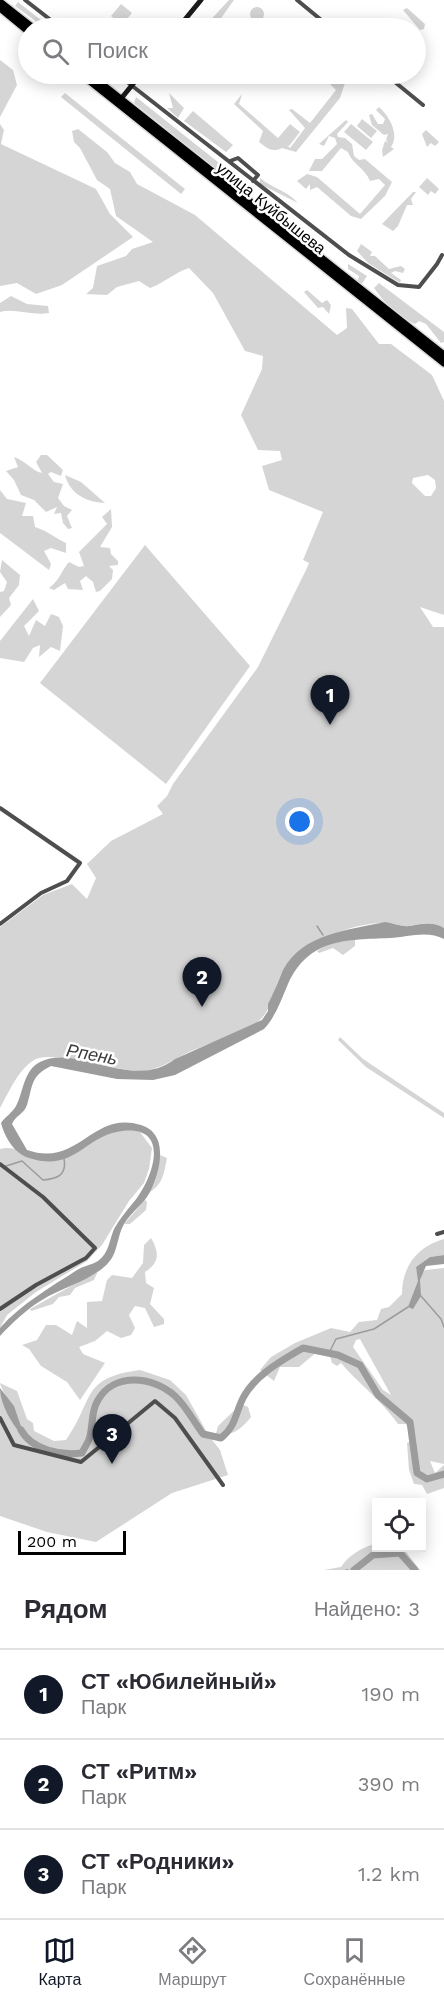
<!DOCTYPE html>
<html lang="ru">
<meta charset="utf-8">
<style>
:root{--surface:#fff;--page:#f7f7f7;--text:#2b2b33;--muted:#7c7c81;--line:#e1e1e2;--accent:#111827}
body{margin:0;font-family:"Work Sans",sans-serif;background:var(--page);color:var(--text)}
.controls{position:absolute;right:18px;bottom:18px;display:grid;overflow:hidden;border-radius:0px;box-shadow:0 3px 15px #0003}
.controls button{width:54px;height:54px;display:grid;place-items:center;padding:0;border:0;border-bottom:2px solid var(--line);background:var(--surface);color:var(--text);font:30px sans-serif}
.scale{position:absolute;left:18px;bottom:15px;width:108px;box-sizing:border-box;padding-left:6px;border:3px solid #000;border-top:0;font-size:16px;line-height:21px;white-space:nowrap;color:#000;-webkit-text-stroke:4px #fff;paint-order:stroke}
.you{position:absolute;left:300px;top:822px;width:21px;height:21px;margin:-15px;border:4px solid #fff;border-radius:50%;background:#1a73e8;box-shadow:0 0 0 9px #1a73e833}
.badge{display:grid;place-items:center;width:39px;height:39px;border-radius:50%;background:var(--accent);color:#fff;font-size:20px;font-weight:700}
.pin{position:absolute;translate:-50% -50px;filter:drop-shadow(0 2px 3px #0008)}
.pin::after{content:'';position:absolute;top:32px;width:21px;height:18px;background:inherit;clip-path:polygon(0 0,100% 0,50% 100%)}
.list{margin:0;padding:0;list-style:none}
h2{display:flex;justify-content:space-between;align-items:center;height:78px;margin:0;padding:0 24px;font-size:26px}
h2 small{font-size:20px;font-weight:400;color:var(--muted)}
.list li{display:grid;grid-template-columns:39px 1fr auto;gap:18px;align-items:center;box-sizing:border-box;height:90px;padding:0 24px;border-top:2px solid var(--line)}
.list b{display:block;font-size:22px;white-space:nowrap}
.list p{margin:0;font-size:20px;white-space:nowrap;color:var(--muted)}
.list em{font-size:20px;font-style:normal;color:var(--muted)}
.icon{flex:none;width:33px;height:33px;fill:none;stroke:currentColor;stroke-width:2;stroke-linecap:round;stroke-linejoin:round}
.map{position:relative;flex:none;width:444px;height:1570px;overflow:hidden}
.search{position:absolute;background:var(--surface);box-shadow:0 3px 15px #0003;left:18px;right:18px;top:18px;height:66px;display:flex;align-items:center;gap:15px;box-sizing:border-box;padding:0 21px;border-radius:33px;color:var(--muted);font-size:22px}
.sheet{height:348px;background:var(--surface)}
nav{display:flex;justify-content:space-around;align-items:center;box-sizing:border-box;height:84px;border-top:2px solid var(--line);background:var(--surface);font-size:16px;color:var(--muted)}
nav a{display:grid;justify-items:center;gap:3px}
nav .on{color:var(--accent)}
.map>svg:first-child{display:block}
.green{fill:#d5d5d5;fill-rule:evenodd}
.water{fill:#9c9c9c}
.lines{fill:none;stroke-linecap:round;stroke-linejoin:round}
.stream{stroke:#9c9c9c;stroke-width:1.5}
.river{stroke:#9c9c9c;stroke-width:7}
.trunk-casing{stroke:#dbdbdb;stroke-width:10}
.minor{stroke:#4e4e4e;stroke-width:4}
.secondary{stroke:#1b1b1b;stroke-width:5}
.trunk{stroke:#000;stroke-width:7}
.labels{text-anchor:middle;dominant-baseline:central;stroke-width:5;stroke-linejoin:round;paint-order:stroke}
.street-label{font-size:16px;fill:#000;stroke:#fff}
.water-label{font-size:18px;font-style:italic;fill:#3d3d3d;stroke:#fff}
</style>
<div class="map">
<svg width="444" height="1570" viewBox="0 0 444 1570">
<rect width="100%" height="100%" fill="#fff"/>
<path class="green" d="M229,0H234L214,28H203Z
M18,2L51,28H45L15,6Z
M121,4L132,13L122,25L111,16Z
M250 14a7 7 0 1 1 14 0a7 7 0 1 1-14 0Z
M407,8L425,24L424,29L420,30L403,10Z
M0,60L13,70L17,85L0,117Z
M336,74L347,77L340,98L296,152L282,148C272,153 267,148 259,142L263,131L234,104L242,94L239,104L278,138L290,124L300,132L289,146L287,145L290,148L305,128L289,110L292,109L310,123L336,90L330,84Z
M65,93L185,189L181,194L61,97Z
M169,93L184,108L178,118L167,108H173Z
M136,97L228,170L224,175L134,103Z
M379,107C389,116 400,134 391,147L394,149L383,157L382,150L385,141L388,143L386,140L388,134L384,135L372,125L369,115L372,114L378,124H383L385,119L376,110Z
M193,111L233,145L226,152L184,121Z
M362,119L377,131L371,138L357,126Z
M346,120L348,122L337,134L338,137L345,138L352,144L354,156L359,160L365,159L392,182L385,196L361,219L351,216L317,187L310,190V184L306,189L297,181L307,174L317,177L360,214L385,185L379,179L370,181C365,168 352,164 348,152L341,148L322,171H309L315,159H322L337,144L335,138L329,136L324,146L319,144Z
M0,124L4,130L1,144L96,189L110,214L133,237L62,285L36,294L17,283L0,286Z
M351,124L373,142L366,150L344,132Z
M78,129L107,152L115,163L130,172L137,184L195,215L337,335L347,328L346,308L352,309L379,344H391L432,375L444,401V615L420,607L433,627H444V928C431,920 422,924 409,926C402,927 394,923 387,923C353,922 307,941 286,967C270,987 276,1014 250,1027C231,1036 210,1043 191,1051C174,1059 160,1070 141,1071C116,1072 52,1049 34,1060C18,1070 9,1092 0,1108V927L43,895L72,884L87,899L96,878L87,864L111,841L163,814L157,806L167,796L173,784L258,667L306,570L309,563L303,560L323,512L269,490L262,466L282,460L280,451L258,450L241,415L262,369L263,356L245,351L213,293L189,268C174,273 164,283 150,288L139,281L117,287L107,295L86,294L93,288L97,266L126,256L132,249L153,242L116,216L110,189L97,180L80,148L74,142L72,131ZM428,475L435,480L436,488L431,496H425L412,483L413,478Z
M426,130L439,142L435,146L431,143L427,147L422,134Z
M260,178C272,188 288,191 298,203L260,184Z
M427,178L439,189L435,194L431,191L428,195L419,187Z
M413,192H416L411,199L413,205H407L398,226L393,231L382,224Z
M361,244L372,252L370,256H375L389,269L401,266L405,269L403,273L395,271L391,273L401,280L400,283L368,263L357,251Z
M348,264L367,276L361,285L357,283L359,276L348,269Z
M379,283L444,332V342L441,343L426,324L419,321L415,324C398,316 385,304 374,288Z
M307,290L322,303L327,300L331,305L329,314L323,307L318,308L304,292Z
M11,296L27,304L48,306L49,313C32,316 15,308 0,312V303Z
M41,455H47L63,470L61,476L51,472L48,474L54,482L63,484L58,498L64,506L72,510L67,516L72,528L68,529L63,523L61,513L54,514L57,507L46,512L34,500L21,495L14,480L6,471L18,467L14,457C26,461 32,471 42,473L36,462Z
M65,475L81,482L105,503C86,502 70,494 65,475Z
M0,490L7,499L26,503L22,516H33L35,527C48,531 55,538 66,543V553L51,548L44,551L51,564L49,570L0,533Z
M111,509L112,527L100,547L110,548L111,554L118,561V565L109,566L113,570L112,579L100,591L96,592L93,582L86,576L80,581L83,590L68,589L65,583L54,590L49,588C60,580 61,571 69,562L79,567L84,566L79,552L107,524L102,517Z
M145,545L250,666L166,784L40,683Z
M2,560L20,575L19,585L9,598L11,605L0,617V592L4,591L7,582L0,572Z
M33,599L39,611L24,626L29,636L36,620L45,626L51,614L59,617L63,626L60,651L51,647L39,657L40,645L33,648L24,662L0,658V641Z
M355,939V946L343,955L333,948L319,953L317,951L328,944Z
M340,1037L363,1059L444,1113V1118L366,1067L338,1040Z
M113,1124L140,1132L152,1148L149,1169L144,1183L129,1201L102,1245L87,1261L36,1292L7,1315L0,1328V1149C14,1145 27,1155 41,1155C68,1156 91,1138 113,1124Z
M160,1155L167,1158C164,1173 163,1184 150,1192Z
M145,1200L147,1202L146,1210L130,1224H124Z
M151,1238C160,1253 159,1263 145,1272L146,1283L154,1288L150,1304L164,1319V1324L154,1327L145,1308L135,1306L129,1315L135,1328L131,1335L121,1338L107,1331L95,1341L79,1347L83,1354L105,1363L80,1400L67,1382L41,1366L29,1349L22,1345L37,1340L46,1325H56L72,1335L77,1321L87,1328V1302L102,1301L107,1280L112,1275L132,1278L143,1263L144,1245Z
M444,1239V1255L430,1257L416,1267L418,1277L425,1270L444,1268V1464L430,1461L435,1473L444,1465V1488L427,1494L422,1485L414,1484L409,1470L407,1443L415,1439L406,1424H398C382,1401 359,1384 341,1363L337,1366L332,1363L329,1353L318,1351L299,1367H280L274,1381L260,1370L271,1357L295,1343L331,1328L350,1332L359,1322L377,1320L381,1309L389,1307L402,1294C402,1266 418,1246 444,1239ZM360,1339L391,1395L383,1390L353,1347L356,1340Z
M98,1271L94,1280L75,1288L70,1295L59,1297L53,1304L31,1311L30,1309Z
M140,1370L170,1380L186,1395L209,1436L220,1450L228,1475L172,1493L96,1542L47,1532L0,1516V1391L19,1420C15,1409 1,1390 0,1383L17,1391L27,1419L33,1423L34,1431L54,1441L66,1440C95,1399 80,1378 140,1370ZM97,1402L94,1435L87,1443C92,1430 90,1414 97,1402Z
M241,1404L248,1407L251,1417C240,1431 233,1434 215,1437L218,1426Z
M376,1544V1548H403L420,1570H324L341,1567C348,1556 363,1546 376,1544Z"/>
<path class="water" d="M385,922C393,923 402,927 410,926C423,924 432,921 444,928V939C428,930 407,937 390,938C346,940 309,938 288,984C281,1000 276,1016 264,1029L175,1075L153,1080L117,1079L51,1066C30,1076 33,1086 27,1105C24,1114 15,1116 12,1124L27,1150C79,1168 92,1110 141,1125C170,1134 160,1172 150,1192C144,1204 131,1212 124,1224C117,1236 118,1252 109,1262C95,1279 61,1288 42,1300C27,1309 12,1323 0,1336V1328C21,1304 51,1287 77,1270C83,1266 92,1265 98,1261C109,1253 109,1241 114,1229C119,1220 126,1211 133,1203C152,1181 173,1125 122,1131C85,1135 75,1173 29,1158C14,1153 5,1138 1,1123C5,1117 12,1113 16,1106C24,1091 23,1071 40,1062C76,1043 133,1092 175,1059L262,1020L268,1011V1004C274,993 278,981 283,970C303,933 349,930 385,922Z
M444,1255V1264L426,1266L420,1280L421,1296L413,1309L408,1307L418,1281L416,1267L430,1257Z
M0,1388L14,1406L25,1438C13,1427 0,1404 0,1388Z"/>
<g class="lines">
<path class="stream" d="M317,926L323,935
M6,1166L22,1161L43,1180C57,1179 67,1175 64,1159
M421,1296L441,1319L444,1327
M329,1353L336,1339L374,1329L408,1307
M346,1570H348"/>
<path class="river" d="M21,1430C32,1450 61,1456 82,1453C84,1448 89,1442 90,1436C93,1424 91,1411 98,1400C114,1372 153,1376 175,1396C186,1406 194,1422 203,1434L221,1438C236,1426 235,1414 243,1398C255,1375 281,1361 303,1348L338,1355L360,1365L378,1395L410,1422L417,1473L427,1479L444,1474
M354,1570L373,1555L400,1553L415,1570"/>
<g class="trunk-casing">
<path id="trunk" d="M0,2L33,28
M0,8L28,31
M81,74L444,363
M89,74L444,355"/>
</g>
<path class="minor" d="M25,0L61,28
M297,0L331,28
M117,74L349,255L398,285L419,287L437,264L442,255
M385,74L423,105
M230,161L238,158L258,175L253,181
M0,808L80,863L67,881L41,893L0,924
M0,1164L43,1197L95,1248L86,1258L36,1285L0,1309
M437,1234L444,1232
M0,1418L14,1445L81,1462L155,1401L175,1418L223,1485"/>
<path class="secondary" d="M178,28L201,0
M120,100L141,74"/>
<use href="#trunk" class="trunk"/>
</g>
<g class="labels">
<g class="street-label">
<text transform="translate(271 208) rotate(39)">улица Куйбышева</text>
</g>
<g class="water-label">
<text transform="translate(92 1054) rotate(10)">Рпень</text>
</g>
</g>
</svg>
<div class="controls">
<button><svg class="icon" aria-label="locate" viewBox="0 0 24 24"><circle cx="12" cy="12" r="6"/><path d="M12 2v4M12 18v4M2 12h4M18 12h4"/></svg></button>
</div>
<div class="scale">200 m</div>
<div class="you"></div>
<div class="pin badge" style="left:330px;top:725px">1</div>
<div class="pin badge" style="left:202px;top:1007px">2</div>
<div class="pin badge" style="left:112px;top:1464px">3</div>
<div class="search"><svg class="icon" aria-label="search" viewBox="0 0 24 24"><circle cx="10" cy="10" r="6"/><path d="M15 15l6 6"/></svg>Поиск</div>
</div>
<section class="sheet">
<h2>Рядом<small>Найдено: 3</small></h2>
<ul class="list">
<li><span class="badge">1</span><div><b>СТ «Юбилейный»</b><p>Парк</p></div><em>190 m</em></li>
<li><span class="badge">2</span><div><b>СТ «Ритм»</b><p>Парк</p></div><em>390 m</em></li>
<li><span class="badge">3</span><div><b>СТ «Родники»</b><p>Парк</p></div><em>1.2 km</em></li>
</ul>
</section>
<nav>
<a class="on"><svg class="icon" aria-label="map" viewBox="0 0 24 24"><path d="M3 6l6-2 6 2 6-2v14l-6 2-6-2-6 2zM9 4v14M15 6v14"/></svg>Карта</a>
<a><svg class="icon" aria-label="directions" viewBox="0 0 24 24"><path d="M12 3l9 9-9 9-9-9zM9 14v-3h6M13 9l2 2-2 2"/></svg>Маршрут</a>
<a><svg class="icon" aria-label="saved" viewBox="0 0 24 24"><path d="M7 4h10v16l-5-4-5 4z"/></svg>Сохранённые</a>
</nav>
